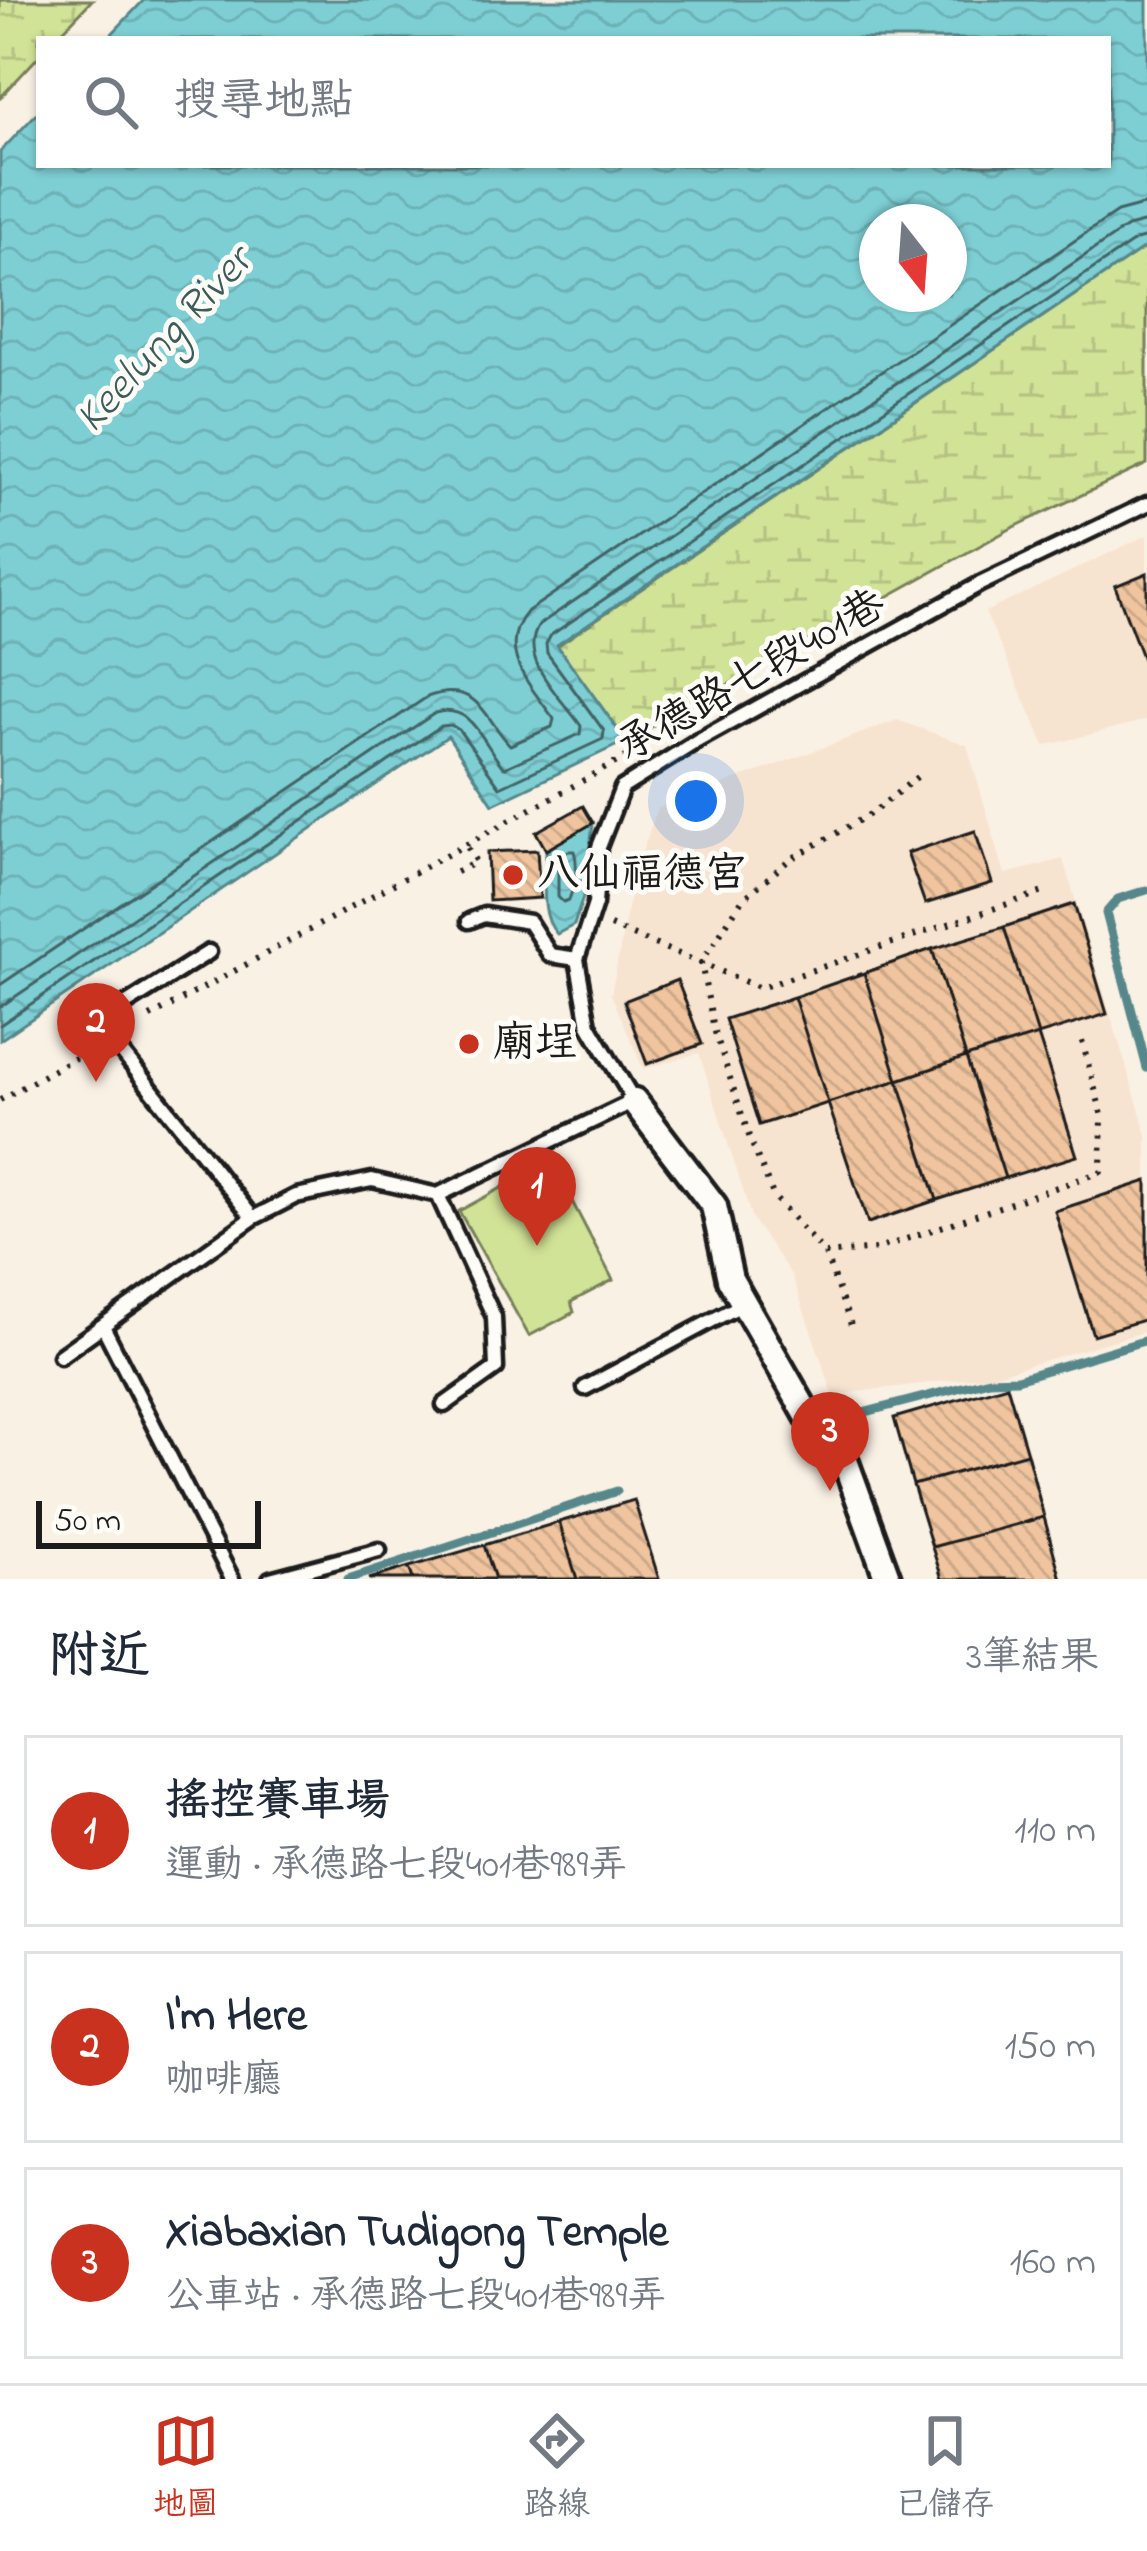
<!DOCTYPE html>
<html lang="zh-TW">
<meta charset="utf-8">
<style>
:root{--surface:#fff;--page:#f6f6f7;--text:#1f2937;--muted:#747a83;--line:#e0e1e3;--accent:#c8321e}
body{margin:0;font-family:"Indie Flower","LXGW WenKai TC",sans-serif;background:var(--page);color:var(--text)}
.compass{position:absolute;left:859px;top:204px;width:108px;height:108px;border-radius:50%;background:var(--surface);box-shadow:0 3px 9px #0004;rotate:163deg}
.scale{position:absolute;left:36px;bottom:30px;width:225px;box-sizing:border-box;padding-left:12px;border:6px solid #1c1c1c;border-top:0;font-size:33px;line-height:42px;white-space:nowrap;color:#1c1c1c;-webkit-text-stroke:9px #fdfcf7;paint-order:stroke}
.you{position:absolute;left:696px;top:801px;width:42px;height:42px;margin:-30px;border:9px solid #fff;border-radius:50%;background:#1a73e8;box-shadow:0 0 0 18px #1a73e833}
.badge{display:grid;place-items:center;width:78px;height:78px;border-radius:50%;background:var(--accent);color:#fff;font-size:39px;font-weight:700}
.pin{position:absolute;translate:-50% -99px;filter:drop-shadow(0 3px 6px #0008)}
.pin::after{content:'';position:absolute;top:63px;width:42px;height:36px;background:inherit;clip-path:polygon(0 0,100% 0,50% 100%)}
.list{margin:0;padding:0;list-style:none}
h2{display:flex;justify-content:space-between;align-items:center;height:156px;margin:0;padding:0 48px;font-size:51px}
h2 small{font-size:39px;font-weight:400;color:var(--muted)}
.list li{display:grid;grid-template-columns:78px 1fr auto;gap:36px;align-items:center;box-sizing:border-box;height:192px;margin:0 24px 24px;padding:0 24px;border:3px solid var(--line);border-radius:0px}
.list b{display:block;font-size:45px;white-space:nowrap}
.list p{margin:0;font-size:39px;white-space:nowrap;color:var(--muted)}
.list em{font-size:39px;font-style:normal;color:var(--muted)}
.icon{flex:none;width:66px;height:66px;fill:none;stroke:currentColor;stroke-width:2;stroke-linecap:round;stroke-linejoin:round}
.map{position:relative;flex:none;width:1147px;height:1579px;overflow:hidden}
.search{position:absolute;background:var(--surface);box-shadow:0 3px 9px #0004;left:36px;right:36px;top:36px;height:132px;display:flex;align-items:center;gap:30px;box-sizing:border-box;padding:0 42px;border-radius:0px;color:var(--muted);font-size:45px}
.sheet{height:804px;background:var(--surface)}
nav{display:flex;justify-content:space-around;align-items:center;box-sizing:border-box;height:168px;border-top:3px solid var(--line);background:var(--surface);font-size:33px;color:var(--muted)}
nav a{display:grid;justify-items:center;gap:6px}
nav .on{color:var(--accent)}
.map>svg:first-child{display:block}
.built{fill:#f7e4d0}
.wetland{fill:url(#wetland-marsh);stroke:#76805a;stroke-width:3}
.park{fill:#d1e397;stroke:#76805a;stroke-width:3}
.water{fill:url(#water-waves);stroke:#57878a;stroke-width:3;fill-rule:evenodd}
.lines{fill:none;stroke-linecap:round;stroke-linejoin:round}
.shore{stroke:#436466;stroke-width:3}
.stream{stroke:#57878a;stroke-width:9}
.building{fill:url(#building-back-hatch);stroke:#1c1c1c;stroke-width:3}
.service-casing{stroke:#1c1c1c;stroke-width:21}
.minor-casing{stroke:#1c1c1c;stroke-width:33}
.path{stroke:#1c1c1c;stroke-width:6;stroke-dasharray:3 9;stroke-linecap:butt}
.service{stroke:#fdfcf7;stroke-width:12}
.minor{stroke:#fdfcf7;stroke-width:24}
.poi-dot{fill:#c8321e;stroke:#fdfcf7;stroke-width:4.5}
.labels{text-anchor:middle;dominant-baseline:central;stroke-width:10;stroke-linejoin:round;paint-order:stroke}
.street-label{font-size:42px;fill:#1c1c1c;stroke:#fdfcf7}
.poi-label{font-size:42px;fill:#1c1c1c;stroke:#fdfcf7;text-anchor:start}
.water-label{font-size:45px;font-style:italic;fill:#3e5b5c;stroke:#fdfcf7}
</style>
<div class="map">
<svg width="1147" height="1579" viewBox="0 0 1147 1579">
<defs>
<pattern id="wetland-marsh" width="20" height="14" patternUnits="userSpaceOnUse" patternTransform="scale(3)"><rect width="20" height="14" fill="#d1e397"/><path d="M1 5h8M5 5V1M11 12h8M15 12V8" fill="none" stroke="#b3c282"/></pattern>
<pattern id="water-waves" width="16" height="10" patternUnits="userSpaceOnUse" patternTransform="scale(3)"><rect width="16" height="10" fill="#7ecfd4"/><path d="M0 5q4-4 8 0t8 0" fill="none" stroke="#6cb1b5"/></pattern>
<pattern id="building-back-hatch" width="6" height="6" patternUnits="userSpaceOnUse" patternTransform="scale(3)"><rect width="6" height="6" fill="#efc49e"/><path d="M-1 5l2 2M0 0l6 6M5-1l2 2" fill="none" stroke="#cca888"/></pattern>
</defs>
<rect width="100%" height="100%" fill="#faf1e5"/>
<filter id="ink" filterUnits="userSpaceOnUse"><feTurbulence type="fractalNoise" baseFrequency=".00833" numOctaves="2"/><feDisplacementMap in="SourceGraphic" scale="24" xChannelSelector="R" yChannelSelector="G"/><feConvolveMatrix kernelMatrix="1 2 1 2 8 2 1 2 1" color-interpolation-filters="sRGB"/></filter>
<g filter="url(#ink)">
<path class="built" d="M1147,535V720L1045,746L985,612Z
M897,720L967,745L1005,874L1063,859L1147,1134V1331L994,1375L833,1395L792,1276L752,1219L699,1053L643,1069L611,994L634,875L657,809Z"/>
<path class="wetland" d="M0,0H92L55,39H39V56L0,98Z
M1147,246V464L1010,529L626,741L557,646Z"/>
<path class="park" d="M551,1161L613,1280L571,1302L574,1312L529,1336L459,1211Z"/>
<path class="water" d="M144,0H1147V246L557,645L626,741L493,804L448,736L0,1040V152L39,111V165H1108V39H107ZM877,222H949V294H877Z
M593,823L585,891L574,925L557,934C538,914 546,876 546,850Z"/>
<g class="lines">
<path class="shore" d="M568,851H574C579,865 574,886 569,900L563,902L558,897V860Z
M0,985L427,697C477,679 484,717 510,745L552,727L554,719C530,685 494,650 528,611L1117,212L1147,204
M0,1007L435,713C474,702 483,746 504,768L580,734L581,726C562,698 515,658 540,624L1127,227L1147,222
M0,1025L441,726L451,725L459,730L500,787L603,739L604,731L547,653L546,644L551,635L1136,240L1147,237"/>
<path class="stream" d="M1147,890L1118,899L1106,913L1147,1068
M847,1417L989,1380L1017,1379L1147,1340
M348,1579L617,1491"/>
</g>
<path class="building" d="M1147,573V670L1115,586Z
M583,806L593,823L546,850L536,832Z
M975,831L992,883L925,904L907,853Z
M537,850L540,898L489,901L487,852Z
M1074,904L1107,1014L1038,1035L1004,927Z
M1004,927L1038,1035L966,1057L932,949Z
M932,949L966,1057L898,1080L864,973Z
M864,973L898,1080L828,1103L794,997Z
M677,980L702,1044L647,1064L624,1001Z
M794,997L828,1103L759,1125L725,1019Z
M1038,1035L1077,1156L1005,1178L966,1057Z
M966,1057L1005,1178L937,1200L898,1080Z
M898,1080L937,1200L868,1223L828,1103Z
M1147,1181V1319L1093,1335L1055,1211Z
M1007,1385L1027,1453L913,1485L894,1418Z
M1027,1453L1044,1517L932,1547L913,1485Z
M634,1500L659,1579H577L559,1522Z
M1044,1517L1061,1579H942L932,1547Z
M559,1522L577,1579H495L484,1545Z
M484,1545L495,1579H413L409,1567Z
M409,1567L413,1579H369Z"/>
<g class="lines">
<g class="service-casing">
<path id="service" d="M469,921L484,915L529,922L550,955L577,959
M209,952L98,1022L253,1218L296,1196L372,1180L438,1195L634,1101L589,1025L577,959L595,904L599,847L622,788L697,741L980,584L1147,504
M438,1195L494,1317L496,1368L444,1405
M103,1326L232,1579
M60,1356L253,1218
M585,1388L743,1304
M270,1579L379,1550"/>
</g>
<g class="minor-casing">
<path id="minor" d="M634,1101L714,1206L730,1279L811,1421L836,1436L888,1579"/>
</g>
<path class="path" d="M917,777L872,813L789,860L742,900L701,963L760,988L1043,892
M456,872L476,862L466,845
M610,926L701,963L714,1029L750,1139L774,1197L825,1254L877,1249L1101,1172L1102,1115L1082,1041
M150,1017L628,756
M0,1100L96,1046
M825,1254L851,1325"/>
<use href="#service" class="service"/>
<use href="#minor" class="minor"/>
</g>
</g>
<g class="poi-dot">
<circle cx="513" cy="875" r="12"/>
<circle cx="469" cy="1044" r="12"/>
</g>
<g class="labels">
<g class="street-label">
<text transform="translate(752 677) rotate(-30)">承德路七段401巷</text>
</g>
<g class="poi-label">
<text x="537" y="875">八仙福德宮</text>
<text x="493" y="1044">廟埕</text>
</g>
<g class="water-label">
<text transform="translate(165 341) rotate(-47)">Keelung River</text>
</g>
</g>
</svg>
<svg class="compass" viewBox="-18 -18 36 36"><path d="M0-13l5 13h-10z" fill="#e53935"/><path d="M0 13l5-13h-10z" fill="#747a83"/></svg>
<div class="scale">50 m</div>
<div class="you"></div>
<div class="pin badge" style="left:537px;top:1246px">1</div>
<div class="pin badge" style="left:96px;top:1082px">2</div>
<div class="pin badge" style="left:830px;top:1491px">3</div>
<div class="search"><svg class="icon" aria-label="search" viewBox="0 0 24 24"><circle cx="10" cy="10" r="6"/><path d="M15 15l6 6"/></svg>搜尋地點</div>
</div>
<section class="sheet">
<h2>附近<small>3筆結果</small></h2>
<ul class="list">
<li><span class="badge">1</span><div><b>搖控賽車場</b><p>運動 · 承德路七段401巷989弄</p></div><em>110 m</em></li>
<li><span class="badge">2</span><div><b>I'm Here</b><p>咖啡廳</p></div><em>150 m</em></li>
<li><span class="badge">3</span><div><b>Xiabaxian Tudigong Temple</b><p>公車站 · 承德路七段401巷989弄</p></div><em>160 m</em></li>
</ul>
</section>
<nav>
<a class="on"><svg class="icon" aria-label="map" viewBox="0 0 24 24"><path d="M3 6l6-2 6 2 6-2v14l-6 2-6-2-6 2zM9 4v14M15 6v14"/></svg>地圖</a>
<a><svg class="icon" aria-label="directions" viewBox="0 0 24 24"><path d="M12 3l9 9-9 9-9-9zM9 14v-3h6M13 9l2 2-2 2"/></svg>路線</a>
<a><svg class="icon" aria-label="saved" viewBox="0 0 24 24"><path d="M7 4h10v16l-5-4-5 4z"/></svg>已儲存</a>
</nav>
